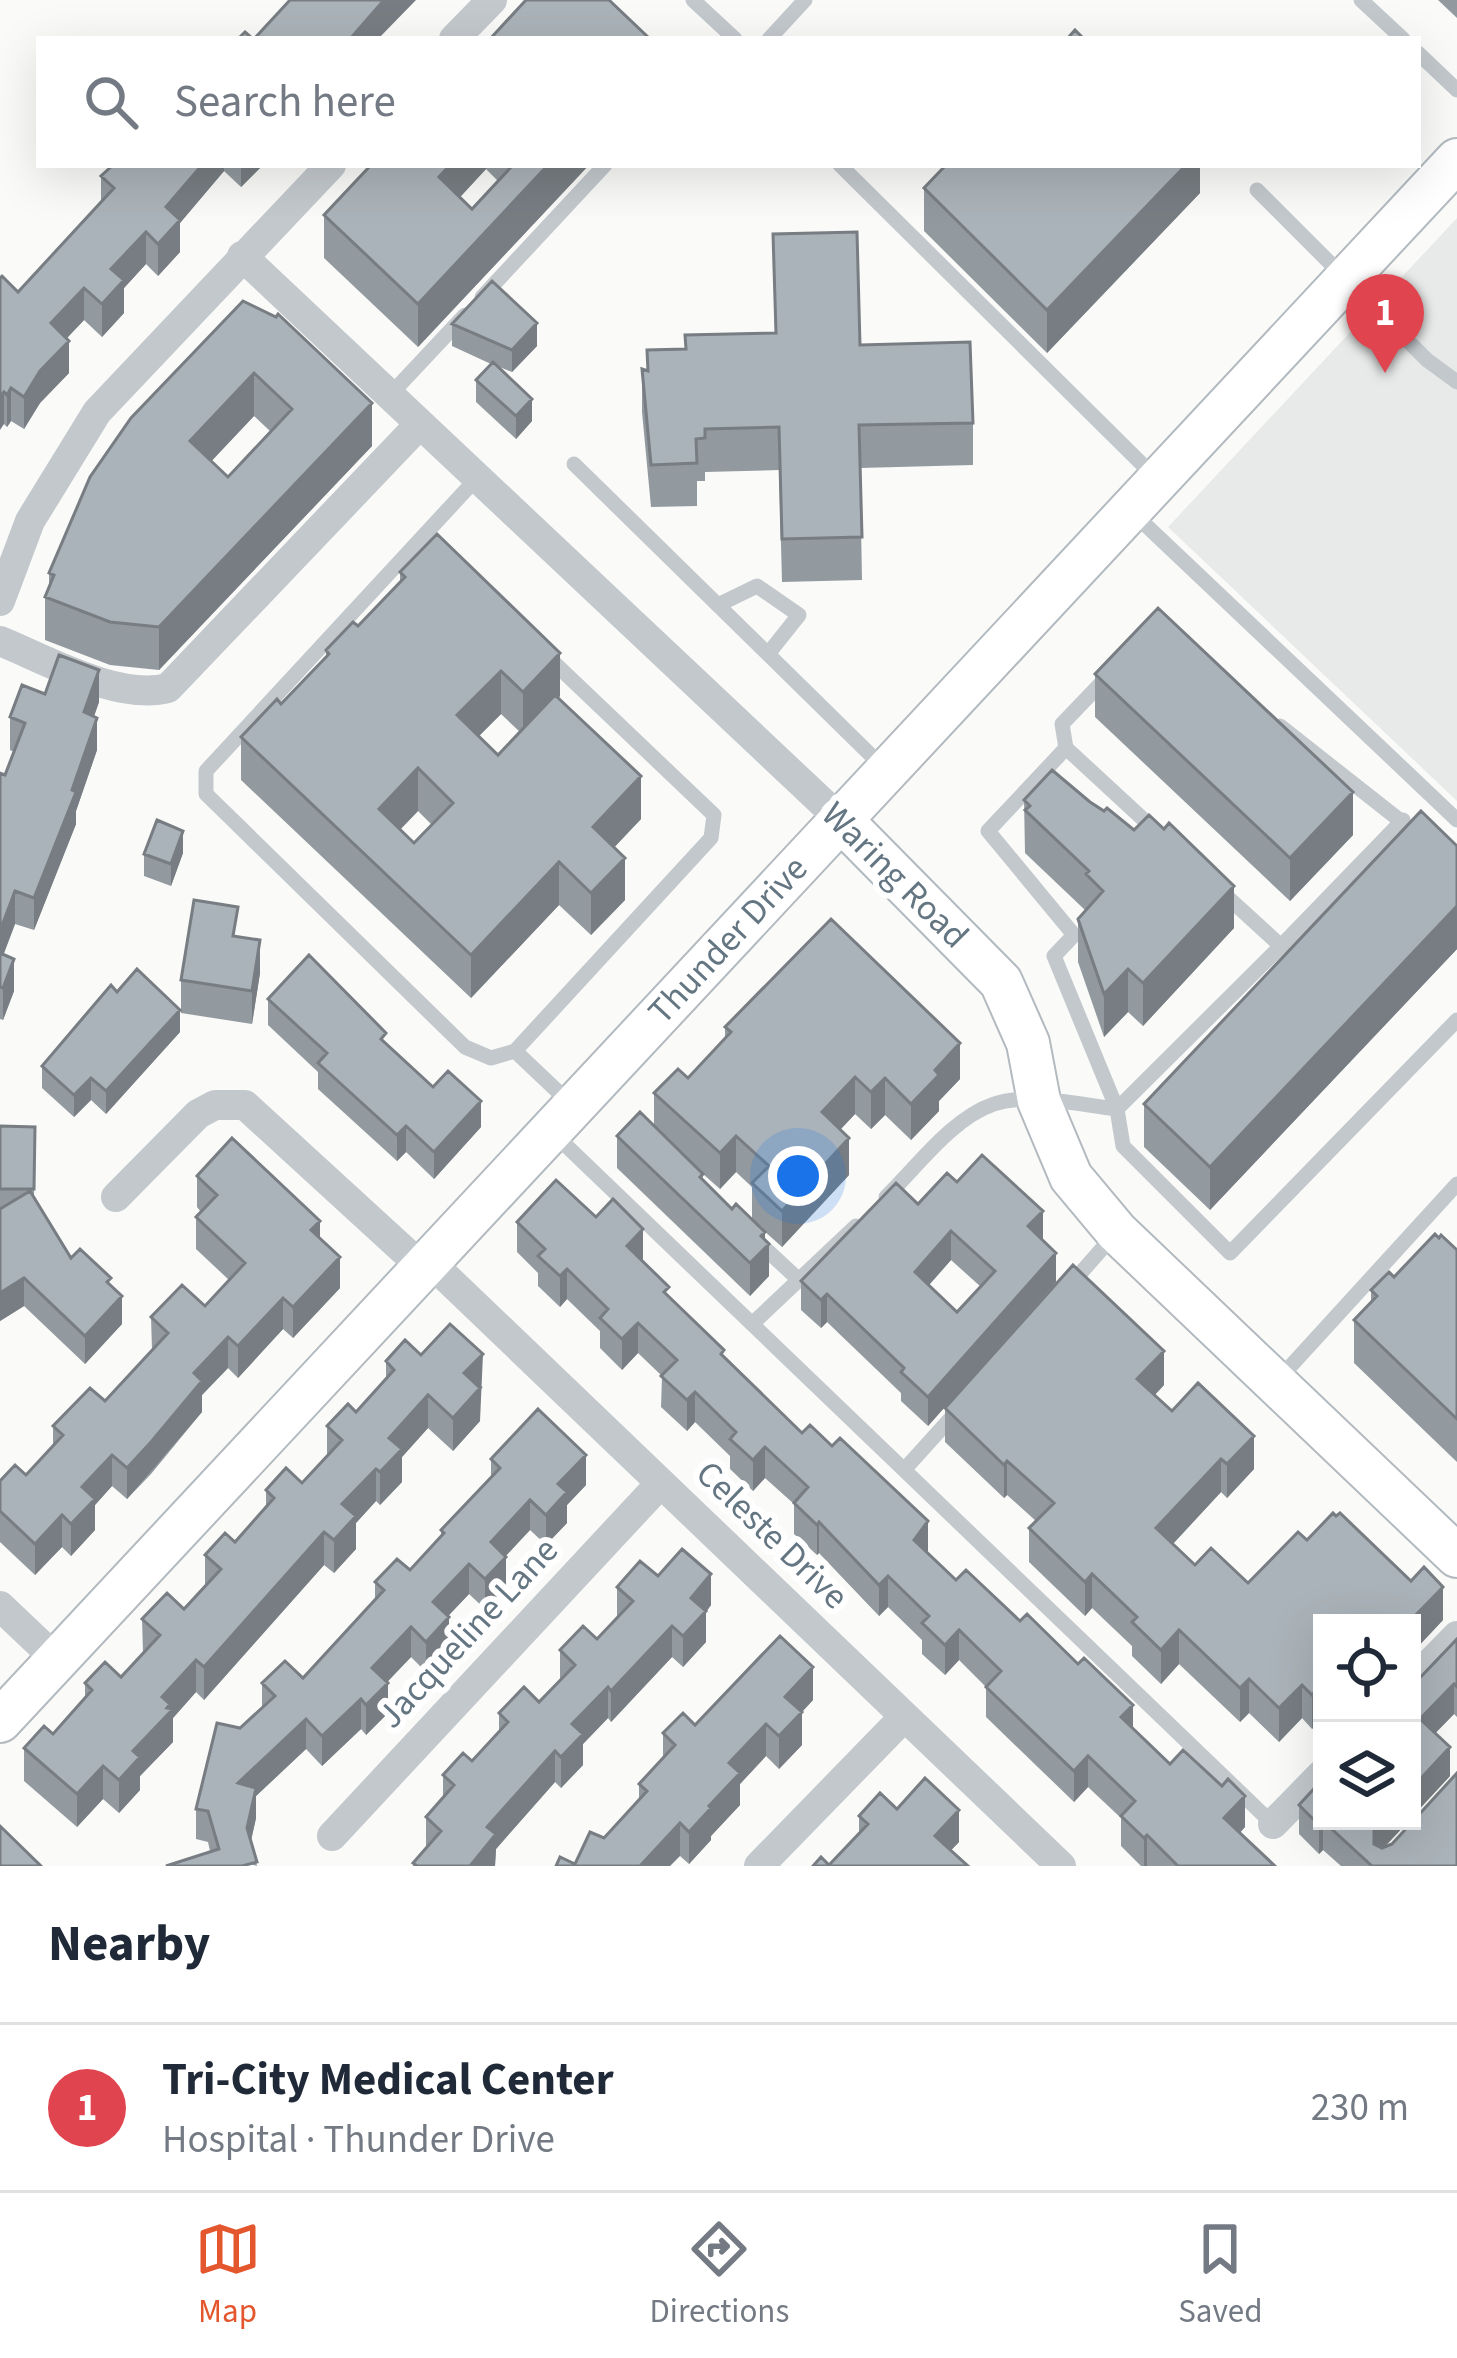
<!DOCTYPE html>
<meta charset="utf-8">
<style>
:root{--surface:#fff;--page:#f2f2f3;--text:#1f2937;--muted:#747a83;--line:#e0e1e3;--accent:#e4572e}
body{margin:0;font-family:"Source Sans 3",sans-serif;background:var(--page);color:var(--text)}
.controls{position:absolute;right:36px;bottom:36px;display:grid;overflow:hidden;border-radius:0px;box-shadow:0 12px 48px #0002}
.controls button{width:108px;height:108px;display:grid;place-items:center;padding:0;border:0;border-bottom:3px solid var(--line);background:var(--surface);color:var(--text);font:60px sans-serif}
.you{position:absolute;left:798px;top:1176px;width:42px;height:42px;margin:-30px;border:9px solid #fff;border-radius:50%;background:#1a73e8;box-shadow:0 0 0 18px #1a73e833}
.badge{display:grid;place-items:center;width:78px;height:78px;border-radius:50%;background:var(--accent);color:#fff;font-size:39px;font-weight:700}
.pin{position:absolute;translate:-50% -99px;filter:drop-shadow(0 3px 6px #0008)}
.pin::after{content:'';position:absolute;top:63px;width:42px;height:36px;background:inherit;clip-path:polygon(0 0,100% 0,50% 100%)}
.list{margin:0;padding:0;list-style:none}
h2{display:flex;justify-content:space-between;align-items:center;height:156px;margin:0;padding:0 48px;font-size:51px}
h2 small{font-size:39px;font-weight:400;color:var(--muted)}
.list li{display:grid;grid-template-columns:78px 1fr auto;gap:36px;align-items:center;box-sizing:border-box;height:168px;padding:0 48px;border-top:3px solid var(--line)}
.list b{display:block;font-size:45px;white-space:nowrap}
.list p{margin:0;font-size:39px;white-space:nowrap;color:var(--muted)}
.list em{font-size:39px;font-style:normal;color:var(--muted)}
.icon{flex:none;width:66px;height:66px;fill:none;stroke:currentColor;stroke-width:2;stroke-linecap:round;stroke-linejoin:round}
.map{position:relative;flex:none;width:1457px;height:1866px;overflow:hidden}
.search{position:absolute;background:var(--surface);box-shadow:0 12px 48px #0002;left:36px;right:36px;top:36px;height:132px;display:flex;align-items:center;gap:30px;box-sizing:border-box;padding:0 42px;border-radius:0px;color:var(--muted);font-size:45px}
.sheet{height:324px;background:var(--surface)}
nav{display:flex;justify-content:space-around;align-items:center;box-sizing:border-box;height:168px;border-top:3px solid var(--line);background:var(--surface);font-size:33px;color:var(--muted)}
nav a{display:grid;justify-items:center;gap:6px}
nav .on{color:var(--accent)}
.map>svg:first-child{display:block}
.built{fill:#e8e9e9}
.lines{fill:none;stroke-linecap:round;stroke-linejoin:round}
.secondary-casing{stroke:#b3babf;stroke-width:46}
.lane{stroke:#c3c8cc;stroke-width:15}
.street{stroke:#c3c8cc;stroke-width:30}
.secondary{stroke:#fff;stroke-width:42}
.wall{fill:#929a9f;fill-rule:evenodd}
.shaded-wall{fill:#777d82}
.building{fill:#aab3b9;stroke:#777d82;stroke-width:3;fill-rule:evenodd}
.labels{text-anchor:middle;dominant-baseline:central;stroke-width:12;stroke-linejoin:round;paint-order:stroke}
.street-label{font-size:36px;fill:#657683;stroke:#fff}
</style>
<div class="map">
<svg width="1457" height="1866" viewBox="0 0 1457 1866">
<rect width="100%" height="100%" fill="#fafaf8"/>
<path class="built" d="M1457,218V801L1168,527Z"/>
<g class="lines">
<g class="secondary-casing">
<path id="secondary" d="M840,819L1001,982L1028,1043L1039,1101L1071,1177L1117,1232L1457,1556
M0,1721L1457,160"/>
</g>
<path class="lane" d="M693,0L735,39
M1361,0L1403,39
M769,39L805,0
M1418,53L1457,90
M840,165L1155,477
M1257,190L1427,360L1457,382
M482,297L605,165
M389,396L465,315
M574,464L884,768
M477,478L206,771V794L465,1047L491,1058L515,1051L572,1105
M1132,512L1457,820
M718,605L757,586L799,615L768,654
M1109,675L1062,724L1066,748L1157,832
M1280,726L1421,837
M1066,748L988,831L1074,935L1054,956L1117,1109L1123,1146L1230,1253L1457,1020
M1281,946L1403,820
M515,1051L711,838L714,815L547,656
M1117,1109L1281,946L1223,893
M552,1132L1273,1824
M886,1197C917,1167 952,1118 994,1104C1030,1092 1080,1105 1117,1109
M757,1241L799,1280
M1071,1284L1115,1234
M752,1324L856,1226
M1277,1381L1457,1184
M904,1470L959,1409"/>
<path class="street" d="M454,39L492,0
M242,256L840,819
M0,601L30,521L97,412L331,165
M0,641C47,660 118,701 168,688L420,424
M116,1197L198,1114L215,1105H245L422,1267
M429,1261L1061,1866
M0,1606L57,1660
M1412,1682L1457,1636
M1273,1824L1322,1774
M332,1836L661,1483
M759,1866L904,1717"/>
<use href="#secondary" class="secondary"/>
</g>
<path class="wall" d="M1438,0H1457V18Z
M113,165H263L241,187L224,171L180,223V252L158,276L146,264L124,288V313L102,337L84,320L67,338L69,373L40,403L24,429L11,421L7,427L4,424L0,278L18,292L101,201V176Z
M371,165H589L418,347L324,258V215ZM486,169L498,181L472,209L460,197Z
M1200,165V193L1047,353L924,231V188Z
M773,234L860,345L973,423V465L860,468L862,580L782,582L779,470L705,472V481H697V506L651,507L642,412V369L647,371L685,349L775,333Z
M243,301L372,446L159,670L110,665L45,640V597L49,586V573ZM254,416L270,431L228,477L211,461Z
M452,324L537,346L512,372L497,366L532,421L516,439L476,402V380L491,364L452,346Z
M400,572L560,696L558,698L641,819L614,847L625,900L591,935L559,905L471,998L241,780V737L281,704L326,658V650L358,626L400,582ZM501,714L520,732L498,755L479,736ZM418,811L432,825L414,843L400,830Z
M1095,674L1353,835L1290,901L1095,717Z
M45,694L99,702L94,716L97,750L76,811V824L34,930L15,924L3,955L14,991L3,1020L0,1019V773L5,775L14,752L10,750V717Z
M1024,800L1234,928L1143,1026L1128,1012L1104,1037L1078,962V919L1085,910L1025,853Z
M1457,846V949L1210,1210L1144,1147V1104Z
M183,853L171,886L144,876V854Z
M238,937L260,973L252,1024L181,1013V980Z
M117,992L180,1032L106,1114L91,1100L74,1117L42,1088V1066Z
M268,999L386,1044L433,1087L481,1127L434,1179L406,1152L397,1161L318,1089V1072L268,1025Z
M725,1027L960,1079L939,1101V1111L911,1140L885,1115L871,1129L855,1114L840,1130L849,1175L782,1247L752,1220V1187L736,1172L720,1189L703,1174V1181L765,1240L769,1276L750,1296L617,1168V1136L654,1126V1093L688,1078L725,1038Z
M0,1126L35,1127L34,1198L71,1258L111,1286L122,1324L85,1364L24,1306L0,1321Z
M197,1176L320,1239L340,1288L293,1338L283,1329L238,1378L228,1368L202,1395V1412L151,1474L127,1499L112,1486L95,1505V1530L71,1556L62,1547L35,1575L0,1542V1481L26,1475L53,1446V1426L105,1401L152,1350L151,1317L205,1306L229,1280L196,1249V1217L201,1212L197,1207Z
M957,1182L1042,1240L1056,1282L928,1426L901,1401V1393L827,1322L821,1328L801,1310V1281L918,1204ZM951,1260L981,1287L957,1312L928,1286Z
M596,1217L643,1259L642,1261L669,1297L724,1357L927,1553L956,1580L1133,1729L1170,1764L1245,1827L1240,1833L1275,1866H1141L1121,1846V1818L1088,1787L1074,1802L986,1717V1687L959,1660L945,1675L922,1654V1640L888,1607L879,1616L819,1553L817,1555L794,1534V1504L765,1478L753,1491L730,1469V1456L695,1422L687,1431L661,1407L662,1376L638,1353L622,1370L600,1348V1331L567,1299L560,1307L538,1286V1273L517,1252V1222Z
M1457,1250V1462L1354,1363V1320L1371,1303V1290L1394,1277Z
M421,1355L483,1387L480,1389V1421L453,1451L428,1428L402,1457V1482L380,1505L376,1501L356,1523V1549L334,1573L324,1565L204,1700L196,1692L173,1718V1742L140,1776V1790L119,1813L103,1799L77,1827L24,1781V1748L53,1734L85,1699V1683L121,1677L143,1653L142,1619L184,1609L205,1586V1555L235,1542L266,1508V1490L302,1483L327,1456V1426L356,1412L386,1379V1361Z
M1164,1385L1155,1395L1172,1411L1254,1469L1227,1498L1221,1492L1173,1544L1195,1565L1248,1583L1307,1540L1443,1620L1412,1653V1623H1322V1718L1312,1729L1302,1718L1279,1742L1249,1713L1240,1722L1179,1664L1161,1684L1132,1656V1646L1092,1608L1085,1616L1029,1562V1528L1036,1521L1007,1495L1004,1498L945,1442V1408Z
M491,1459L586,1485L567,1505V1523L546,1545L530,1530L505,1556L506,1587L485,1609L469,1594L448,1616L449,1647L426,1672L411,1657L387,1682L388,1713L366,1735L361,1729L322,1766L306,1749L256,1796V1818L251,1841L257,1866L210,1851L208,1842L196,1839V1809L240,1728L262,1708V1683L303,1678L375,1600V1582L410,1570L441,1537V1530L491,1477Z
M658,1576L711,1605L706,1612V1642L683,1667L672,1657L611,1722L608,1718L583,1744V1765L561,1788L555,1782L496,1849L495,1866H413V1863L426,1848V1817L443,1797V1775L472,1761L499,1732V1713L539,1702L560,1681V1650L597,1639L617,1618V1587Z
M1457,1639V1717L1454,1714L1435,1733L1450,1776L1412,1817V1686Z
M813,1700L802,1712V1745L779,1769L766,1756L740,1784V1805L711,1836V1840L689,1864L680,1856L604,1838L639,1800V1784L663,1759V1733Z
M1299,1805L1322,1821H1409L1384,1847L1457,1866H1341L1323,1850L1319,1854L1299,1834Z
M897,1809L959,1842L951,1850L859,1834V1816Z"/>
<path class="shaded-wall" d="M384,0H416L378,39H350Z
M202,165H224V171L180,223V252L158,276V244L166,207Z
M241,165H263L241,187Z
M450,165H486V169L439,220V177Z
M548,165H589L418,347V304Z
M1186,165H1200V193L1047,353V310Z
M146,232V264L124,288V313L102,337V304L111,269Z
M84,288V320L51,355V323Z
M537,323V346L512,372V350Z
M69,341V373L40,403L24,429V397L40,371Z
M254,373V416L190,484V441Z
M11,388V421L7,427V395Z
M4,392V424L0,430V397Z
M532,399V421L516,439V416Z
M372,403V446L159,670V627Z
M560,653V696L523,735V692Z
M99,670V702L84,745V712Z
M501,671V714L457,758V715Z
M97,718V750L76,811V824L34,930V898Z
M418,768V811L379,851V809Z
M641,776V819L593,870V827Z
M1353,792V835L1290,901V858Z
M183,831V853L171,886V864Z
M625,858V900L591,935V893Z
M559,862V905L471,998V955Z
M1234,886V928L1143,1026V983Z
M15,891V924L0,964V931Z
M1457,906V949L1210,1210V1167Z
M260,940V973L252,1024V991Z
M14,959V991L3,1020V988Z
M1128,969V1012L1104,1037V994Z
M180,1010V1032L106,1114V1091Z
M960,1043V1079L939,1101V1111L911,1140V1104L935,1070Z
M855,1077V1114L822,1149V1112Z
M91,1078V1100L74,1117V1095Z
M885,1078V1115L871,1129V1092Z
M481,1101V1127L434,1179V1152Z
M406,1126V1152L397,1161V1135Z
M736,1136V1172L720,1189V1153Z
M849,1138V1175L782,1247V1211Z
M1043,1211V1240L1028,1226Z
M320,1221V1252L311,1230Z
M643,1229V1259L627,1276V1246Z
M951,1231V1260L915,1301V1272Z
M765,1232V1247L769,1244V1276L750,1296V1263L761,1236Z
M1056,1253V1282L928,1426V1397Z
M340,1257V1288L293,1338V1307Z
M567,1269V1299L560,1307V1276Z
M24,1278V1306L0,1321V1293Z
M827,1294V1322L821,1328V1300Z
M122,1296V1324L85,1364V1336Z
M283,1298V1329L238,1378V1346Z
M638,1323V1353L622,1370V1339Z
M228,1337V1368L202,1395V1412L127,1499V1468L194,1373Z
M1164,1351V1385L1137,1413V1379Z
M483,1354L480,1421L453,1451V1418L464,1373Z
M695,1392V1422L687,1431V1400Z
M428,1395V1428L402,1457V1482L380,1505V1472L389,1438Z
M1254,1436V1469L1227,1498V1464Z
M765,1447V1478L753,1491V1460Z
M112,1455V1486L95,1505V1530L71,1556V1524L82,1487Z
M586,1455V1485L567,1505V1523L546,1545V1515L558,1484Z
M1221,1459V1492L1156,1562V1528Z
M1007,1461V1495L1004,1498V1465Z
M376,1469V1501L356,1523V1549L334,1573V1540L342,1504Z
M530,1500V1530L491,1572V1542Z
M62,1515V1547L35,1575V1544Z
M928,1521V1552L914,1571V1540Z
M819,1522V1553L817,1555V1525Z
M324,1532V1565L204,1700V1667Z
M506,1557V1587L485,1609V1579Z
M469,1564V1594L433,1632V1602Z
M711,1574V1605L706,1612V1642L683,1667V1636L691,1598Z
M1092,1574V1608L1085,1616V1582Z
M888,1576V1607L879,1616V1585Z
M1443,1587V1620L1412,1653V1623H1408Z
M449,1617V1647L426,1672V1642Z
M672,1626V1657L611,1722V1691Z
M411,1627V1657L372,1698V1668Z
M959,1630V1660L945,1675V1645Z
M1179,1630V1664L1161,1684V1650Z
M196,1660V1692L173,1718V1742L140,1776V1790L119,1813V1780L133,1751L162,1697Z
M813,1667V1700L785,1730V1697Z
M1249,1679V1713L1240,1722V1688Z
M388,1683V1713L366,1735V1705Z
M1322,1684V1718L1312,1729V1695Z
M1454,1684V1714L1420,1749V1719Z
M1302,1685V1718L1279,1742V1708Z
M608,1687V1718L583,1744V1765L561,1788V1757L572,1724Z
M361,1699V1729L322,1766V1736Z
M1133,1705V1736L1121,1717Z
M802,1712V1745L779,1769V1736Z
M306,1719V1749L256,1796V1818L247,1858L238,1783Z
M766,1724V1756L740,1784V1805L711,1836V1840L689,1864V1832L709,1806L729,1763Z
M1450,1747V1776L1412,1817V1788Z
M555,1751V1782L496,1849L495,1866H470L487,1827Z
M1088,1756V1787L1074,1802V1771Z
M103,1766V1799L77,1827V1794Z
M1245,1796V1827L1224,1849V1818Z
M959,1810V1842L936,1866L935,1836Z
M1323,1821V1850L1319,1854V1825Z
M1381,1821H1409L1374,1858V1828Z
M680,1823V1856L670,1866H640Z
M1147,1835V1866H1144V1838Z"/>
<path class="building" d="M290,0H384L350,39H254Z
M526,0H609L650,39H490Z
M1075,30L1084,39H1067Z
M245,32L253,39H238Z
M113,165H202L166,207L180,220L158,244L146,232L111,269L124,280L102,304L84,288L51,323L69,341L40,371L24,397L11,388L7,395L4,392L0,397V278L2,276L18,292L114,188L101,176Z
M371,165H450L439,177L472,209L513,165H548L418,304L324,215Z
M946,165H1186L1047,310L924,188Z
M857,232L860,345L970,342L973,423L859,425L862,537L782,539L779,427L705,429V438L696,439L697,463L651,465L642,369L648,371L647,350L686,349L685,335L776,333L773,234Z
M492,281L537,323L512,350L452,324Z
M243,301L276,317L278,314L372,403L159,627L110,622L45,597L54,575L49,573L90,477L131,418ZM254,373L292,409L228,477L190,441Z
M493,362L532,399L516,416L476,380Z
M437,534L560,653L523,692L501,671L457,715L498,755L555,695L641,776L593,827L625,858L591,893L559,862L471,955L241,737L277,699L281,704L329,654L326,650L353,622L358,626L405,577L400,572ZM418,768L453,803L414,843L379,809Z
M1158,608L1353,792L1290,858L1095,674Z
M59,655L99,670L84,712L97,718L72,790L76,792L34,898L15,891L0,931V773L5,775L25,723L10,717L22,685L45,694Z
M1052,770L1090,802L1104,811L1107,808L1134,830L1149,815L1164,829L1169,823L1234,886L1143,983L1128,969L1104,994L1078,919L1103,891L1086,874L1089,871L1025,810L1030,806L1024,800Z
M1421,811L1457,846V906L1210,1167L1144,1104Z
M157,820L183,831L171,864L144,854Z
M194,900L238,907L233,936L260,940L252,991L181,980Z
M831,919L960,1043L935,1070L939,1075L911,1104L885,1078L871,1092L855,1077L822,1112L849,1138L782,1211L752,1183L769,1166L736,1136L720,1153L654,1093L678,1069L688,1078L731,1032L725,1027Z
M0,953L14,959L3,988L0,987Z
M309,955L386,1033L381,1039L433,1087L448,1071L481,1101L434,1152L406,1126L397,1135L318,1063L327,1053L268,999Z
M137,969L180,1010L106,1091L91,1078L74,1095L42,1066L111,985L117,992Z
M640,1112L703,1174L700,1177L732,1209L736,1204L765,1232L761,1236L769,1244L750,1263L617,1136Z
M0,1126L35,1127L34,1189H0Z
M232,1138L320,1221L311,1230L340,1257L293,1307L283,1298L238,1346L228,1337L194,1373L202,1381L151,1442L127,1468L112,1455L82,1487L95,1499L71,1524L62,1515L35,1544L0,1511V1481L15,1465L26,1475L63,1435L53,1426L90,1388L105,1401L168,1333L151,1317L182,1285L205,1306L245,1263L196,1217L217,1195L197,1176Z
M982,1155L1043,1211L1028,1226L1056,1253L928,1397L901,1372L904,1368L827,1294L821,1300L801,1281L896,1183L918,1204L947,1173L957,1182ZM951,1231L995,1271L957,1312L915,1272Z
M556,1180L596,1217L613,1199L643,1229L627,1246L669,1287L664,1292L724,1350L721,1354L802,1433L810,1425L832,1446L840,1438L928,1521L914,1540L956,1580L966,1570L1020,1621L1027,1614L1078,1664L1084,1658L1133,1705L1121,1717L1170,1764L1183,1750L1222,1786L1228,1779L1245,1796L1224,1818L1275,1866H1178L1147,1835L1144,1838L1121,1816L1135,1801L1088,1756L1074,1771L986,1687L1001,1671L959,1630L945,1645L922,1623L929,1616L888,1576L879,1585L819,1522L817,1525L794,1503L808,1487L765,1447L753,1460L730,1439L736,1432L695,1392L687,1400L661,1376L677,1360L638,1323L622,1339L600,1318L608,1309L567,1269L560,1276L538,1256L545,1249L517,1222Z
M30,1191L71,1258L80,1249L111,1278L107,1282L122,1296L85,1336L24,1278L0,1293V1209Z
M1435,1234L1439,1238L1441,1235L1457,1250V1419L1354,1320L1377,1296L1371,1290L1389,1272L1394,1277Z
M1073,1265L1164,1351L1137,1379L1172,1411L1198,1383L1254,1436L1227,1464L1221,1459L1156,1528L1195,1565L1211,1548L1248,1583L1298,1532L1307,1540L1333,1513L1336,1516L1340,1513L1411,1581L1424,1567L1443,1587L1408,1623H1322V1684L1312,1695L1302,1685L1279,1708L1249,1679L1240,1688L1179,1630L1161,1650L1132,1622L1137,1617L1092,1574L1085,1582L1029,1528L1054,1503L1007,1461L1004,1465L945,1408Z
M450,1324L483,1354L464,1373L480,1388L453,1418L428,1395L389,1438L402,1449L380,1472L376,1469L342,1504L356,1516L334,1540L324,1532L204,1667L196,1660L162,1697L170,1704L167,1708L173,1709L133,1751L140,1757L119,1780L103,1766L77,1794L24,1748L44,1726L53,1734L92,1690L85,1683L105,1662L121,1677L160,1635L142,1619L167,1593L184,1609L221,1569L205,1555L225,1533L235,1542L274,1498L266,1490L286,1468L302,1483L342,1440L327,1426L348,1404L356,1412L394,1370L386,1361L405,1340L421,1355Z
M538,1409L586,1455L558,1484L567,1492L546,1515L530,1500L491,1542L506,1557L485,1579L469,1564L433,1602L449,1617L426,1642L411,1627L372,1668L388,1683L366,1705L361,1699L322,1736L306,1719L238,1783L256,1788L247,1828L257,1862L242,1866H166L219,1849L208,1811L196,1809L217,1723L240,1728L275,1696L262,1683L285,1661L303,1678L384,1590L375,1582L397,1559L410,1570L444,1533L441,1530L500,1468L491,1459Z
M682,1549L711,1574L691,1598L706,1611L683,1636L672,1626L611,1691L608,1687L572,1724L583,1734L561,1757L555,1751L487,1827L496,1834L470,1866H417L413,1863L441,1831L426,1817L454,1785L443,1775L463,1753L472,1761L508,1722L499,1713L524,1687L539,1702L575,1665L560,1650L583,1626L597,1639L633,1601L617,1587L640,1561L658,1576Z
M780,1636L813,1667L785,1697L802,1712L779,1736L766,1724L729,1763L740,1773L709,1806L711,1808L689,1832L680,1823L640,1866H556L560,1857L575,1864L590,1832L604,1838L647,1791L639,1784L675,1745L663,1733L683,1713L695,1725Z
M1457,1639V1687L1454,1684L1420,1719L1450,1747L1412,1788V1686Z
M1457,1773V1866H1372L1323,1821H1381L1374,1828V1844L1382,1848L1392,1844Z
M925,1778L959,1810L935,1836L968,1866H813L821,1857L829,1865L868,1824L859,1816L880,1793L897,1809Z
M1322,1780L1323,1821L1319,1825L1299,1805Z
M0,1826L41,1866H0Z"/>
<g class="labels">
<g class="street-label">
<text transform="translate(895 875) rotate(45)">Waring Road</text>
<text transform="translate(728 940) rotate(-47)">Thunder Drive</text>
<text transform="translate(772 1535) rotate(44)">Celeste Drive</text>
<text transform="translate(468 1633) rotate(-47)">Jacqueline Lane</text>
</g>
</g>
</svg>
<div class="controls">
<button><svg class="icon" aria-label="locate" viewBox="0 0 24 24"><circle cx="12" cy="12" r="6"/><path d="M12 2v4M12 18v4M2 12h4M18 12h4"/></svg></button>
<button><svg class="icon" aria-label="layers" viewBox="0 0 24 24"><path d="M12 4l9 5-9 5-9-5zM3 14l9 5 9-5"/></svg></button>
</div>
<div class="you"></div>
<div class="pin badge" style="left:1385px;top:373px;background:#e0444e">1</div>
<div class="search"><svg class="icon" aria-label="search" viewBox="0 0 24 24"><circle cx="10" cy="10" r="6"/><path d="M15 15l6 6"/></svg>Search here</div>
</div>
<section class="sheet">
<h2>Nearby<small></small></h2>
<ul class="list">
<li><span class="badge" style="background:#e0444e">1</span><div><b>Tri-City Medical Center</b><p>Hospital · Thunder Drive</p></div><em>230 m</em></li>
</ul>
</section>
<nav>
<a class="on"><svg class="icon" aria-label="map" viewBox="0 0 24 24"><path d="M3 6l6-2 6 2 6-2v14l-6 2-6-2-6 2zM9 4v14M15 6v14"/></svg>Map</a>
<a><svg class="icon" aria-label="directions" viewBox="0 0 24 24"><path d="M12 3l9 9-9 9-9-9zM9 14v-3h6M13 9l2 2-2 2"/></svg>Directions</a>
<a><svg class="icon" aria-label="saved" viewBox="0 0 24 24"><path d="M7 4h10v16l-5-4-5 4z"/></svg>Saved</a>
</nav>
